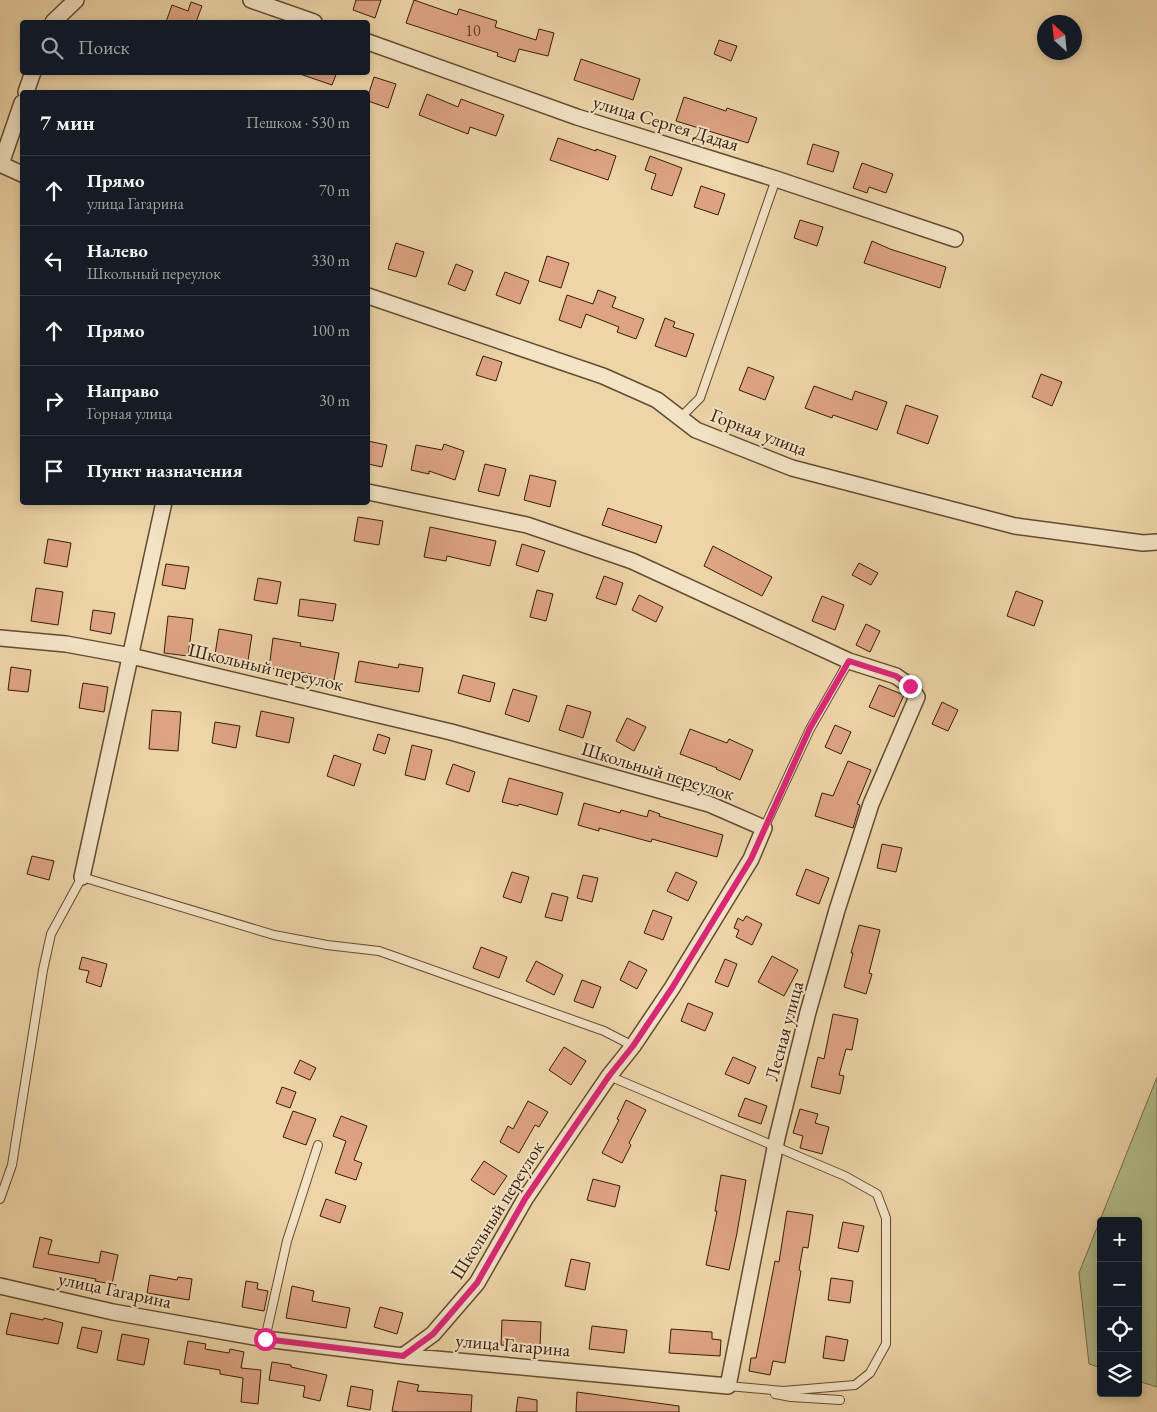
<!DOCTYPE html>
<html lang="ru">
<meta charset="utf-8">
<style>
:root{--surface:#171b24;--page:#242831;--text:#f1f3f6;--muted:#9ea1a6;--line:#363941}
body{margin:0;font-family:"EB Garamond",serif;background:var(--page);color:var(--text)}
.controls{position:absolute;right:15px;bottom:15px;display:grid;overflow:hidden;border-radius:5px;box-shadow:0 2px 8px #0003}
.controls button{width:45px;height:45px;display:grid;place-items:center;padding:0;border:0;border-bottom:1px solid var(--line);background:var(--surface);color:var(--text);font:25px sans-serif}
.compass{position:absolute;left:1037px;top:15px;width:45px;height:45px;border-radius:50%;background:var(--surface);box-shadow:0 2px 8px #0003;rotate:333deg}
.stop{position:absolute;width:15px;height:15px;margin:-11px;border:4px solid #db2777;border-radius:50%;background:#fff}
.stop.end{background:#db2777;border-color:#fff;box-shadow:0 1px 5px #0008}
.list{margin:0;padding:0;list-style:none}
h2{display:flex;justify-content:space-between;align-items:center;height:65px;margin:0;padding:0 20px;font-size:21px}
h2 small{font-size:16px;font-weight:400;color:var(--muted)}
.list li{display:grid;grid-template-columns:32px 1fr auto;gap:15px;align-items:center;box-sizing:border-box;height:70px;padding:0 20px;border-top:1px solid var(--line)}
.list b{display:block;font-size:19px;white-space:nowrap}
.list p{margin:0;font-size:16px;white-space:nowrap;color:var(--muted)}
.list em{font-size:16px;font-style:normal;color:var(--muted)}
.icon{flex:none;width:28px;height:28px;fill:none;stroke:currentColor;stroke-width:2;stroke-linecap:round;stroke-linejoin:round}
.map{position:relative;flex:none;width:1157px;height:1412px;overflow:hidden}
.search{position:absolute;background:var(--surface);box-shadow:0 2px 8px #0003;left:20px;top:20px;width:350px;height:55px;display:flex;align-items:center;gap:12px;box-sizing:border-box;padding:0 18px;border-radius:5px;color:var(--muted);font-size:19px}
.panel{position:absolute;background:var(--surface);box-shadow:0 2px 8px #0003;left:20px;top:90px;width:350px;height:415px;border-radius:5px}
.map>svg:first-child{display:block}
.green{fill:#b2be8c;stroke:#746c4b}
.building{fill:#dea383;stroke:#361b0a}
.lines{fill:none;stroke-linecap:round;stroke-linejoin:round}
.lane-casing{stroke:#644a31;stroke-width:10}
.street-casing{stroke:#644a31;stroke-width:18}
.lane{stroke:#f3e4c6;stroke-width:8}
.street{stroke:#f3e4c6;stroke-width:15}
.route{stroke:#db2777;stroke-width:6}
.labels{text-anchor:middle;dominant-baseline:central;stroke-width:4;stroke-linejoin:round;paint-order:stroke}
.number-label{font-size:16px;fill:#603d28}
.street-label{font-size:19px;fill:#361b0a;stroke:#f3e4c6}
</style>
<div class="map">
<svg width="1157" height="1412" viewBox="0 0 1157 1412">
<rect width="100%" height="100%" fill="#edd5a7"/>
<filter id="stains"><feTurbulence type="fractalNoise" baseFrequency=".004" numOctaves="4"/><feColorMatrix values="0 0 0 0 .2 0 0 0 0 .09 0 0 0 0 .02 0 0 0 .5 -.17"/></filter>
<radialGradient id="worn" r=".72"><stop offset=".6" stop-color="#630" stop-opacity="0"/><stop offset="1" stop-color="#630" stop-opacity=".3"/></radialGradient>
<path class="green" d="M1157,1077V1387L1138,1381V1221H1101V1368L1089,1364L1079,1273Z"/>
<path class="building" d="M356,0H381L375,18L353,10Z
M414,0L457,15L459,9L497,21L495,27L536,40L539,29L554,33L548,56L519,49L515,62L497,56L498,53L406,23Z
M191,2L202,6L196,22H166L172,5L188,11Z
M719,40L737,46L731,61L714,54Z
M581,59L640,79L633,100L574,80Z
M300,72H337L332,85L300,74Z
M374,77L396,84L388,108L368,101V96Z
M427,94L458,107L461,99L504,115L496,136L470,127L468,134L419,115Z
M684,97L726,111L727,108L757,118L748,143L676,121Z
M558,138L596,151V149L616,156L608,180L550,160Z
M813,144L839,152L833,172L807,164Z
M650,156L682,168L672,196L651,189L656,174L645,170Z
M862,163L893,174L886,193L869,187L867,193L853,188Z
M701,186L725,194L718,215L694,207Z
M800,220L823,227L817,246L794,238Z
M872,241L890,249L946,267L940,288L864,263Z
M396,243L424,252L416,277L388,269Z
M547,256L569,263L561,288L539,281Z
M456,264L473,271L465,291L448,284Z
M505,272L529,281L520,304L496,295Z
M598,290L616,297L612,307L644,319L636,339L617,332L619,327L586,314L581,328L559,320L567,295L593,304Z
M665,318L675,322L673,327L694,334L686,357L655,346Z
M483,356L502,362L496,381L476,375Z
M748,367L774,377L765,400L739,390Z
M1041,374L1062,382L1052,406L1032,397Z
M814,386L852,400L855,391L887,402L877,430L833,415L832,418L805,408Z
M906,405L938,416L928,444L897,433Z
M368,441L387,445L382,467L368,464Z
M444,444L464,451L455,480L429,471V474L411,470L416,445L442,450Z
M485,464L506,469L499,496L478,491Z
M530,475L556,481L550,507L524,500Z
M608,508L662,526L656,543L602,525Z
M358,517L383,521L379,545L354,541Z
M430,527L496,541L490,566L447,556L446,561L424,557Z
M48,539L71,543L67,567L44,563Z
M522,544L545,551L538,572L516,565Z
M713,546L772,577L762,596L704,566Z
M859,563L878,573L871,585L852,575Z
M166,564L189,567L185,589L162,585Z
M604,576L623,583L616,605L596,598Z
M258,578L281,582L277,604L254,600Z
M36,588L63,592L58,625L31,621Z
M537,590L553,594L546,621L530,617Z
M1016,591L1043,601L1034,626L1007,616Z
M639,595L663,607L656,622L632,610Z
M822,596L844,605L835,630L812,621Z
M300,599L336,604L333,621L298,616Z
M93,610L115,613L111,634L90,630Z
M168,616L193,619L188,656L164,653Z
M866,624L880,631L870,652L856,645Z
M219,629L252,635L247,667L214,661Z
M273,638L301,643L300,646L339,653L334,680L311,676V674L269,668Z
M359,661L398,668L399,664L423,668L419,692L355,682Z
M11,667L31,670L28,692L8,690Z
M463,675L495,683L490,702L458,693Z
M83,683L108,687L104,712L79,708Z
M879,685L904,695L894,717L869,707Z
M513,689L537,696L529,722L505,714Z
M942,702L958,710L948,731L932,724Z
M567,705L591,712L583,738L559,730Z
M152,710L181,712L178,751L149,749Z
M261,711L294,718L289,743L256,736Z
M627,718L646,727L634,751L616,741Z
M215,722L240,726L236,748L212,743Z
M835,725L851,732L841,754L825,747Z
M690,729L727,743L729,739L753,750L740,780L716,769L717,768L680,754Z
M378,734L390,738L385,754L373,750Z
M412,745L432,750L425,780L405,775Z
M334,755L361,764L354,786L327,776Z
M848,761L871,770L857,804L860,805L853,828L815,816L822,793L833,796Z
M453,764L475,772L469,792L446,784Z
M509,778L563,793L557,815L519,804L518,806L502,802Z
M584,803L620,813L621,810L647,817L649,810L660,814L659,816L723,835L717,857L652,839L651,842L599,828V831L578,825Z
M882,844L902,848L896,872L877,868Z
M32,856L54,861L49,880L27,874Z
M806,869L829,878L819,904L796,895Z
M512,872L529,877L521,903L503,897Z
M676,872L697,882L688,901L667,891Z
M583,875L598,878L592,902L577,898Z
M552,893L568,897L562,921L545,917Z
M653,910L672,917L663,940L644,933Z
M746,916L762,924L752,945L736,937L739,930L734,928L738,918L743,921Z
M859,925L880,930L869,973L872,974L866,994L844,987L853,953H851Z
M481,947L507,957L499,978L473,968Z
M772,956L798,970L784,996L758,982Z
M82,957L107,964L101,987L86,982L89,971L79,969Z
M725,959L737,964L728,987L715,982Z
M536,961L563,975L554,995L526,981Z
M629,961L647,970L637,989L620,980Z
M582,980L601,987L593,1008L574,1001Z
M688,1003L713,1013L705,1031L681,1021Z
M833,1014L858,1019L852,1050L846,1049L839,1075L844,1076L840,1094L811,1087L818,1057L824,1059Z
M564,1047L586,1061L571,1085L549,1070Z
M733,1057L756,1067L749,1084L725,1074Z
M300,1060L316,1068L310,1080L294,1073Z
M282,1087L296,1092L290,1108L276,1103Z
M745,1098L767,1106L761,1124L738,1116Z
M626,1100L646,1110L629,1143L631,1145L622,1163L602,1153L619,1120L617,1119Z
M528,1101L548,1112L539,1127L535,1125L519,1153L500,1142L508,1126L513,1129Z
M800,1109L818,1114L815,1123L829,1127L822,1154L800,1148L803,1136L793,1133Z
M293,1111L316,1119L306,1145L283,1137Z
M341,1116L367,1126L354,1160L362,1163L356,1180L335,1173L346,1141L333,1136Z
M484,1161L507,1176L494,1195L471,1180Z
M721,1175L746,1180L737,1233L729,1270L706,1265L717,1211H715Z
M593,1179L620,1186L615,1207L587,1200Z
M326,1199L346,1206L340,1223L320,1216Z
M787,1211L813,1215L808,1248L803,1247L799,1270L801,1271L785,1363L773,1361L770,1375L749,1371L751,1358H756L775,1261L779,1262Z
M843,1222L864,1226L858,1252L838,1248Z
M40,1237L52,1240L48,1254L99,1263L101,1251L118,1255L112,1284L95,1281L96,1279L33,1267Z
M571,1259L590,1263L585,1290L565,1286Z
M150,1275L177,1280L178,1277L192,1279L189,1300L147,1293Z
M831,1278L853,1281L850,1303L828,1300Z
M246,1281L258,1283L257,1289L268,1291L264,1311L242,1307Z
M292,1286L314,1291L312,1301L350,1308L346,1328L286,1318Z
M380,1307L403,1313L397,1334L374,1327Z
M11,1313L43,1320L44,1318L63,1323L58,1344L6,1334Z
M502,1320L541,1322L540,1347L501,1345Z
M592,1326L627,1330L624,1353L589,1349Z
M82,1327L102,1331L97,1353L77,1348Z
M671,1329L712,1332V1339L721,1340L720,1356L669,1353Z
M122,1334L149,1339L144,1365L117,1360Z
M826,1336L848,1340L844,1361L823,1358Z
M188,1341L206,1344L205,1349L229,1353L230,1349L244,1352L241,1368L261,1370L258,1404L241,1402L243,1378L220,1374V1370L184,1364Z
M272,1362L291,1365V1367L327,1375L320,1401L303,1397L305,1386L269,1380Z
M398,1381L419,1385L417,1391L472,1395L471,1412H399L392,1411Z
M351,1386L373,1390L370,1410L347,1406Z
M577,1392L679,1406V1412H576Z
M518,1397L537,1400V1412H516Z"/>
<g class="lines">
<g class="lane-casing">
<path id="lane" d="M680,418L700,398L776,179
M764,828L810,729L849,661
M609,1076L845,1176L877,1194L886,1218V1344L870,1373L855,1385L783,1391L728,1386
M0,1199L12,1165L43,970L51,934L82,877L274,935L327,945L379,951L604,1031L633,1046
M265,1339L287,1241L318,1145
M775,1394L791,1397L840,1400"/>
</g>
<g class="street-casing">
<path id="street" d="M251,0L314,22
M53,22L76,0
M368,42L577,117L776,179L955,239
M26,92L33,72
M0,164L22,174
M1,164L22,103
M368,296L603,376L657,400L696,430L792,468L1015,526L1143,543L1157,542
M0,638L66,644L131,656L451,732L709,804L764,828L751,859L672,988L633,1046L609,1076L525,1199L477,1283L433,1334L403,1356
M82,877L164,502
M0,1286L113,1312L265,1339L403,1356L728,1386L777,1138L808,1012L837,910L871,804L917,697L910,686L896,676L849,661L632,561L527,525L368,492"/>
</g>
<use href="#lane" class="lane"/>
<use href="#street" class="street"/>
</g>
<g class="lines">
<path class="route" d="M265,1339L403,1356L433,1334L477,1283L525,1199L609,1076L633,1046L672,988L751,859L810,728L849,661L896,676L910,686"/>
</g>
<g class="labels">
<g class="number-label">
<text x="473" y="30">10</text>
</g>
<g class="street-label">
<text transform="translate(666 123) rotate(17)">улица Сергея Дадая</text>
<text transform="translate(759 432) rotate(21)">Горная улица</text>
<text transform="translate(266 667) rotate(13)">Школьный переулок</text>
<text transform="translate(658 771) rotate(17)">Школьный переулок</text>
<text transform="translate(784 1031) rotate(-75)">Лесная улица</text>
<text transform="translate(497 1210) rotate(-58)">Школьный переулок</text>
<text transform="translate(115 1290) rotate(12)">улица Гагарина</text>
<text transform="translate(513 1345) rotate(5)">улица Гагарина</text>
</g>
</g>
<rect width="100%" height="100%" filter="url(#stains)"/>
<rect width="100%" height="100%" fill="url(#worn)"/>
</svg>
<div class="controls">
<button>+</button>
<button>−</button>
<button><svg class="icon" aria-label="locate" viewBox="0 0 24 24"><circle cx="12" cy="12" r="6"/><path d="M12 2v4M12 18v4M2 12h4M18 12h4"/></svg></button>
<button><svg class="icon" aria-label="layers" viewBox="0 0 24 24"><path d="M12 4l9 5-9 5-9-5zM3 14l9 5 9-5"/></svg></button>
</div>
<svg class="compass" viewBox="-18 -18 36 36"><path d="M0-13l5 13h-10z" fill="#e53935"/><path d="M0 13l5-13h-10z" fill="#9ea1a6"/></svg>
<div class="stop" style="left:265px;top:1339px"></div>
<div class="stop end" style="left:910px;top:686px"></div>
<div class="search"><svg class="icon" aria-label="search" viewBox="0 0 24 24"><circle cx="10" cy="10" r="6"/><path d="M15 15l6 6"/></svg>Поиск</div>
<section class="panel">
<h2>7 мин<small>Пешком · 530 m</small></h2>
<ul class="list">
<li><svg class="icon" aria-label="ahead" viewBox="0 0 24 24"><path d="M12 20V5M6 11l6-6 6 6"/></svg><div><b>Прямо</b><p>улица Гагарина</p></div><em>70 m</em></li>
<li><svg class="icon" aria-label="left" viewBox="0 0 24 24"><path d="M17 20v-9H6M10 6l-5 5 5 5"/></svg><div><b>Налево</b><p>Школьный переулок</p></div><em>330 m</em></li>
<li><svg class="icon" aria-label="ahead" viewBox="0 0 24 24"><path d="M12 20V5M6 11l6-6 6 6"/></svg><div><b>Прямо</b></div><em>100 m</em></li>
<li><svg class="icon" aria-label="right" viewBox="0 0 24 24"><path d="M7 20v-9h11M14 6l5 5-5 5"/></svg><div><b>Направо</b><p>Горная улица</p></div><em>30 m</em></li>
<li><svg class="icon" aria-label="arrive" viewBox="0 0 24 24"><path d="M6 21V4h12l-3 4 3 4H6"/></svg><div><b>Пункт назначения</b></div></li>
</ul>
</section>
</div>
